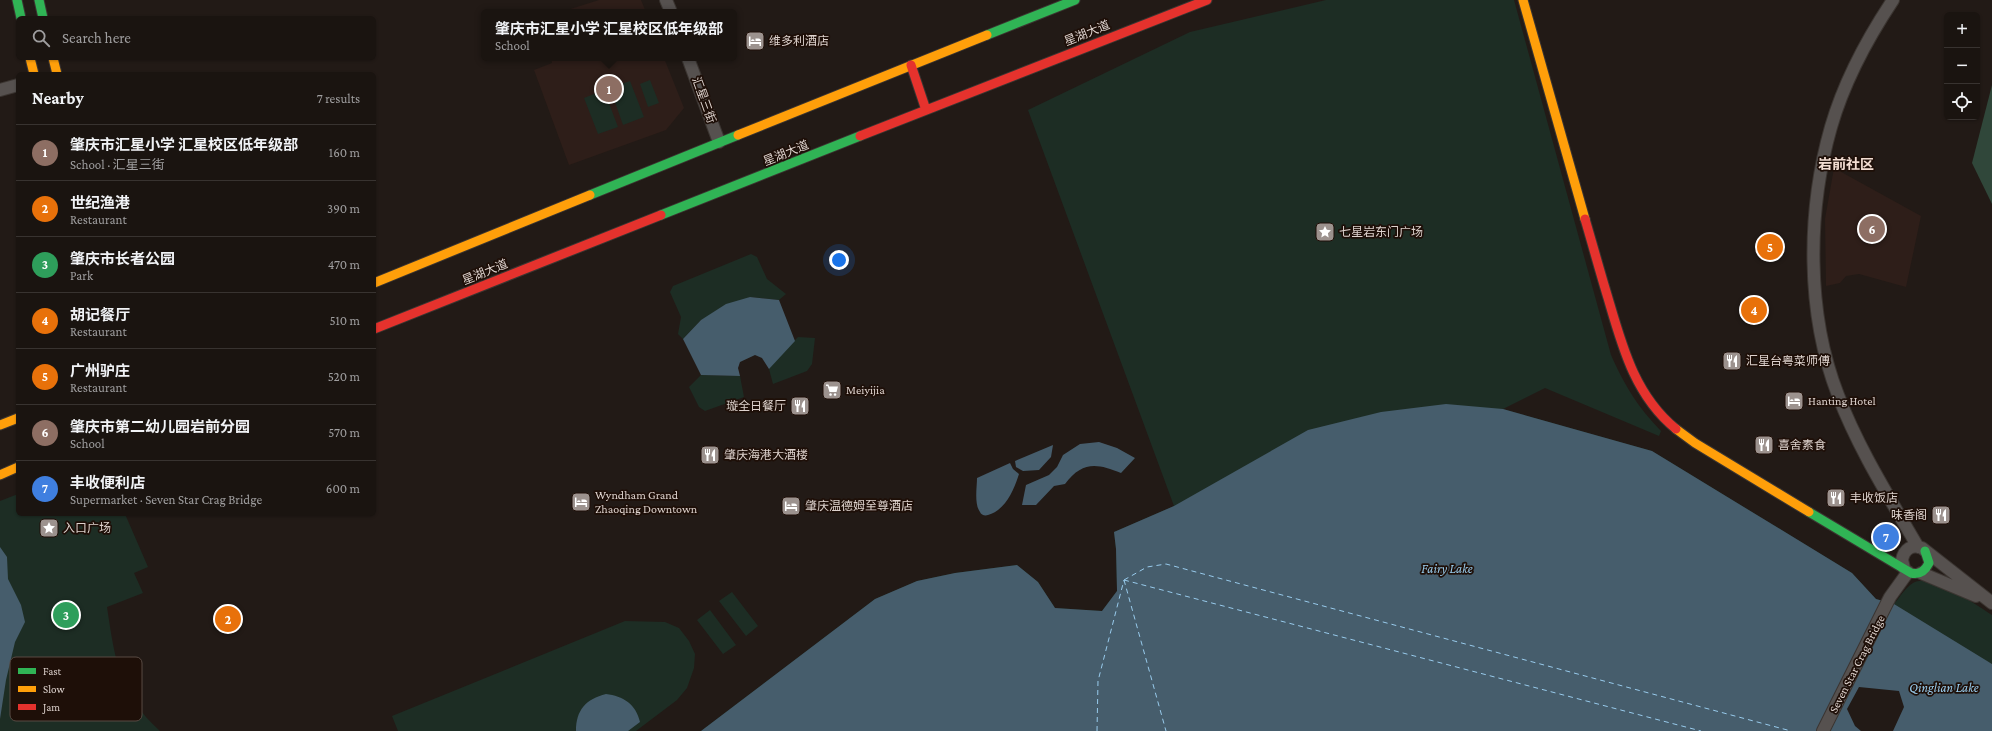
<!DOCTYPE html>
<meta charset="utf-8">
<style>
:root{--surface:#1a1410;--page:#231d19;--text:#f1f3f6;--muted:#9f9e9f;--line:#383330;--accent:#9c928e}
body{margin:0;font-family:"Crimson Pro","Noto Sans SC",serif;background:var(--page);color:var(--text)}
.controls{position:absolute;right:12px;top:12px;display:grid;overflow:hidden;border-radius:6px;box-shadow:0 1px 3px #0004}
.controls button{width:36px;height:36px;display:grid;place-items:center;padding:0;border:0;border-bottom:1px solid var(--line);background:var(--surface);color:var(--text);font:20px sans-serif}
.you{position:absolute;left:839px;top:260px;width:14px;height:14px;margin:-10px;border:3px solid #fff;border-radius:50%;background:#1a73e8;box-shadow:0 0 0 6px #1a73e833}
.badge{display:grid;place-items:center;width:26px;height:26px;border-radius:50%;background:var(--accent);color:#fff;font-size:13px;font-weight:700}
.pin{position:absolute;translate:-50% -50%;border:2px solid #fff;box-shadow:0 1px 4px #0006}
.popup{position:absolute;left:481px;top:9px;width:256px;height:52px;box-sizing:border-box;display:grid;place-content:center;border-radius:6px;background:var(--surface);filter:drop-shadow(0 1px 3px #0005);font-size:13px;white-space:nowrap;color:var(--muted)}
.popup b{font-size:15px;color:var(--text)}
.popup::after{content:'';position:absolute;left:50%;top:100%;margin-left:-8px;border:8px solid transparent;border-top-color:var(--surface)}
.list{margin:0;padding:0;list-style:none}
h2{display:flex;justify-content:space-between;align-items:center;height:52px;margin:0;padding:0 16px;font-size:17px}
h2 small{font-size:13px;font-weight:400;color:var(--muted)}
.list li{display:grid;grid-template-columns:26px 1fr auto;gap:12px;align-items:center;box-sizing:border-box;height:56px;padding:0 16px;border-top:1px solid var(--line)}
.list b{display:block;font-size:15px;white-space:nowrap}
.list p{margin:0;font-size:13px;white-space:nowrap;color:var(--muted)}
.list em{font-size:13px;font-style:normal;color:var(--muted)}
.icon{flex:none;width:22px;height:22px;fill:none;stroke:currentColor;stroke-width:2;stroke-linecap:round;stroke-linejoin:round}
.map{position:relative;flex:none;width:1992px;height:731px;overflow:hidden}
.search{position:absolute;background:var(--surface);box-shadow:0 1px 3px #0004;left:16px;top:16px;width:360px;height:44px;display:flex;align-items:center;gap:10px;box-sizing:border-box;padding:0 14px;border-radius:6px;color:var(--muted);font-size:15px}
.panel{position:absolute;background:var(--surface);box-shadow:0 1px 3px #0004;left:16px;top:72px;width:360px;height:444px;border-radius:6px}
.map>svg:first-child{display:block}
.education{fill:#2e1e19}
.green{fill:#1d2d24}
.forest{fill:#30473a}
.water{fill:#465d6c}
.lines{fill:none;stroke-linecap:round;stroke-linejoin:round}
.ferry{stroke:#98cbec;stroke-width:1;stroke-dasharray:5 4;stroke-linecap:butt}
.street-casing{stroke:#3b3531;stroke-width:14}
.fast-casing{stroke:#3b3531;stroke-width:11}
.slow-casing{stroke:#3b3531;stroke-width:11}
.jam-casing{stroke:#3b3531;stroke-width:11}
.street{stroke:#56514f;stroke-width:12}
.fast{stroke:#30b455;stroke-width:9}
.slow{stroke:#ff9f0a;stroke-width:9}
.jam{stroke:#e5322d;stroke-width:9}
.labels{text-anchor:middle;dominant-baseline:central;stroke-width:3.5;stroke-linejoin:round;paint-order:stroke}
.street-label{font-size:12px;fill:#ded3ce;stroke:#1e0f08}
.poi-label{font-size:12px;fill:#ded3ce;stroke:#1e0f08;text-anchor:start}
.water-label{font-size:13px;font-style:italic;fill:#98cbec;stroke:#1e0f08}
.quarter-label{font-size:14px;font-weight:bold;fill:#f3ded3;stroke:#1e0f08}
.key{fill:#1e0f08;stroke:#584a43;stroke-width:1}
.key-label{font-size:11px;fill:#ded3ce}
</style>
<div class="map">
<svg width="1992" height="731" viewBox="0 0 1992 731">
<rect width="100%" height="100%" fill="#221a16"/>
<path class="education" d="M599,0H641L646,12H561Z
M551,58H664L684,108L666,130L569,165L534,70L552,63Z
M1834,168L1921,216L1906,287L1859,274L1846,276L1840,283L1826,286L1825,219Z"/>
<path class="green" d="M1326,0H1514L1611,355C1625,386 1637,406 1661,431L1659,436L1545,388L1503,409L1652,451L1852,573L1876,599L1894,604C1900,597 1905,588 1913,583C1931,572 1976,605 1992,615V664L1976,656L701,731L875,599L917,581L955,573L1017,565L1038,582L1055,608L1102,611L1117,591L1116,549L1114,532L1174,506L1028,110L1190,32Z
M650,80L659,103L648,107L640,84Z
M630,81L644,117L623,125L610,88Z
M604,90L618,127L598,134L584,98Z
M751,254L757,257L767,279L786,294L779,300L750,297L701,320L683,339L678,334L681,317L670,292L673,286Z
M798,337L815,338L812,364L807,371L773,384L769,369L772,364Z
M701,375L740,376L744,397L705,411L699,407L689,387Z
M18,494V514H125L148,567L134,573L143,593L107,607C115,660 119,694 160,731H0V501Z
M732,592L758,626L746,636L719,601Z
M710,610L736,645L723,654L697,620Z
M625,621L665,622L679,628L689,641L695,654L694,668L687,688L677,700L636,731H398L392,716Z"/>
<path class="forest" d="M1992,85V204L1972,163Z"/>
<path class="water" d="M750,297L779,300L795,341L769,369L762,358L755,355L740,362L738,368L740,376L701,375L683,339L701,320L726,304Z
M1446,404L1503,409L1652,451L1852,573L1876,599L1894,604L1992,664V731H1893L1904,707L1899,691L1859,687L1847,709L1855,726L1861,731H701L875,599L917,581L955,573L1017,565L1038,582L1055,608L1102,611L1117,591L1116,549L1114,532L1174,506L1308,430L1381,412Z
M1099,442L1117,448L1135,458L1121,473C1097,463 1082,461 1065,484L1054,486L1036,505H1022L1026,485L1049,475L1057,467L1063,455L1080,444Z
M1053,445L1051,457L1039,470L1023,471L1016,467L1015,461Z
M1010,463L1013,469L1019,474C1014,489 1006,510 988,515C985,516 981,515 980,512C974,504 977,487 977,478Z
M0,547L7,557L8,579L21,605L25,622L15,642L6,680L0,719Z
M606,694C623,696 636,704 640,722L628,731H576C576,710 586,699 606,694Z"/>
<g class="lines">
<path class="ferry" d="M1124,580L1147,567L1166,564L1791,731
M1124,580L1701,731
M1124,580L1166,731
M1097,731L1098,681L1124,580"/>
<g class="street-casing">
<path id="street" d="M666,0L671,12
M1893,0C1867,39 1844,82 1831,127C1807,211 1806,313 1838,395C1858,448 1889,497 1918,547
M688,58L719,142
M0,90L18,85
M1904,568L1902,560C1904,549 1912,544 1922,548L1992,603
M1921,573L1976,596
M1823,731L1890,597L1908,572"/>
</g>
<g class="fast-casing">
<path id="fast" d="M17,0L21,18
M39,0L43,18
M987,35L1075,0
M590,195L738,135
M661,215L860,136
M1809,512L1911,573C1920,575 1925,571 1929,563L1925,551"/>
</g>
<g class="slow-casing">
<path id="slow" d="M1523,0L1585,219
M30,58L34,74
M53,58L57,74
M738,135L987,35
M374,283L590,195
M0,425L18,418
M1676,429L1695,443L1809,512
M0,475L18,467"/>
</g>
<g class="jam-casing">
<path id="jam" d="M911,65L926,110
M860,136L1207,0
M1585,219C1593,246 1600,272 1608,298C1622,346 1635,396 1676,429
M374,329L661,215"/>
</g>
<use href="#street" class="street"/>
<use href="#fast" class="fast"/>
<use href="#slow" class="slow"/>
<use href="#jam" class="jam"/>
</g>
<defs>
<g id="hotel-square" transform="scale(1)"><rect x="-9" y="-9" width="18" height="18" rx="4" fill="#9c928e" stroke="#1e0f08"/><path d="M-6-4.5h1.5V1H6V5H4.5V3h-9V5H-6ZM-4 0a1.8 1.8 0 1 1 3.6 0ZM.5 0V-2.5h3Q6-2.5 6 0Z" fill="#fff"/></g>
<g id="sight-square" transform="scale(1)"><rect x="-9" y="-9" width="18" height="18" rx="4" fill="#9c928e" stroke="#1e0f08"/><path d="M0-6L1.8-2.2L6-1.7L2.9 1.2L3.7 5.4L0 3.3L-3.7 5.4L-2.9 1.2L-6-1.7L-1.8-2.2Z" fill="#fff"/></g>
<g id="restaurant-square" transform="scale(1)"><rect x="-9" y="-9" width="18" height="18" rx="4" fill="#9c928e" stroke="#1e0f08"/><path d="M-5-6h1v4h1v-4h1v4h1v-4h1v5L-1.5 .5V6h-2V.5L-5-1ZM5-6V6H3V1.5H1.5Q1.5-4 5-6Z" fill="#fff"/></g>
<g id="supermarket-square" transform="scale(1)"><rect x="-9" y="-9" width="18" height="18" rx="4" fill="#9c928e" stroke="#1e0f08"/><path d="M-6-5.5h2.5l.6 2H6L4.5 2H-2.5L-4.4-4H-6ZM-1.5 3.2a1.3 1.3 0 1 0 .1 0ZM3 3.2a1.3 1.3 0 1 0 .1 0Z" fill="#fff"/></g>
</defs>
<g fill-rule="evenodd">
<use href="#hotel-square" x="755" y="41"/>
<use href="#sight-square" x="1325" y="232"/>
<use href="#restaurant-square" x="1732" y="361"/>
<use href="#supermarket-square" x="832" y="390"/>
<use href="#hotel-square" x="1794" y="401"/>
<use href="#restaurant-square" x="800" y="406"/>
<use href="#restaurant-square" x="1764" y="445"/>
<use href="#restaurant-square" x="710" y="455"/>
<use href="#restaurant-square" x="1836" y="498"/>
<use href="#hotel-square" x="581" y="502"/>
<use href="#hotel-square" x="791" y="506"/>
<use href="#restaurant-square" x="1941" y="515"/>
<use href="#sight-square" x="49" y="528"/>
</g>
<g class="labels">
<g class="street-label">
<text transform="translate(1087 33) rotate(-22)">星湖大道</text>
<text transform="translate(704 100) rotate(70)">汇星三街</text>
<text transform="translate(786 153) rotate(-22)">星湖大道</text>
<text transform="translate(485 272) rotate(-22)">星湖大道</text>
<text transform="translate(1857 664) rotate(-63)">Seven Star Crag Bridge</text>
</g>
<g class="poi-label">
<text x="769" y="41">维多利酒店</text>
<text x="1339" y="232">七星岩东门广场</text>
<text x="1746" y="361">汇星台粤菜师傅</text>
<text x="846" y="390">Meiyijia</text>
<text x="1808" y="401">Hanting Hotel</text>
<text x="786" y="406" text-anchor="end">璇全日餐厅</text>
<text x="1778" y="445">喜舍素食</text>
<text x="724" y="455">肇庆海港大酒楼</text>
<text x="595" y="495">Wyndham Grand<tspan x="595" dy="14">Zhaoqing Downtown</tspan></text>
<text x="1850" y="498">丰收饭店</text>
<text x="805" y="506">肇庆温德姆至尊酒店</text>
<text x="1927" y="515" text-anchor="end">味香阁</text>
<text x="63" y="528">入口广场</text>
</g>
<g class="water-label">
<text x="1447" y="568">Fairy Lake</text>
<text x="1944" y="687">Qinglian Lake</text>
</g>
<g class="quarter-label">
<text x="1846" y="164">岩前社区</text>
</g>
</g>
<rect x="10" y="657" width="132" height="64" rx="6" class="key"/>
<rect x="18" y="668" width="18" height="6" fill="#30b455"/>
<rect x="18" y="686" width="18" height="6" fill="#ff9f0a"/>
<rect x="18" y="704" width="18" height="6" fill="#e5322d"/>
<g class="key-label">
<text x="43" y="675">Fast</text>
<text x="43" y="693">Slow</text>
<text x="43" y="711">Jam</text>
</g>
</svg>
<div class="controls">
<button>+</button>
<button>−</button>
<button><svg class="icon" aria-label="locate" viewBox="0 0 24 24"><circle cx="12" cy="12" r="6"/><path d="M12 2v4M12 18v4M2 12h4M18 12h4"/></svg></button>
</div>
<div class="you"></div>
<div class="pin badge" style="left:609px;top:89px;background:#8d6e63">1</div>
<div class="popup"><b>肇庆市汇星小学 汇星校区低年级部</b>School</div>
<div class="pin badge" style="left:228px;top:619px;background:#e8710a">2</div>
<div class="pin badge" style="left:66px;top:615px;background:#2e9e5b">3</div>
<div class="pin badge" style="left:1754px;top:310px;background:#e8710a">4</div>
<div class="pin badge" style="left:1770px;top:247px;background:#e8710a">5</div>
<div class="pin badge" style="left:1872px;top:229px;background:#8d6e63">6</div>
<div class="pin badge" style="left:1886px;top:537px;background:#3f7fe0">7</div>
<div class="search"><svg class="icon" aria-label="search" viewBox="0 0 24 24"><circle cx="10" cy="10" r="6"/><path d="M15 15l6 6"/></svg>Search here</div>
<section class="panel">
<h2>Nearby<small>7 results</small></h2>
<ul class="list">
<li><span class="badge" style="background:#8d6e63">1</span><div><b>肇庆市汇星小学 汇星校区低年级部</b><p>School · 汇星三街</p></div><em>160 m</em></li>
<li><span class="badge" style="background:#e8710a">2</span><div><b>世纪渔港</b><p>Restaurant</p></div><em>390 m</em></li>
<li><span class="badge" style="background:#2e9e5b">3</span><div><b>肇庆市长者公园</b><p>Park</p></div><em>470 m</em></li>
<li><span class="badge" style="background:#e8710a">4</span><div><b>胡记餐厅</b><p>Restaurant</p></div><em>510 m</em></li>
<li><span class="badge" style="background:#e8710a">5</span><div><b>广州驴庄</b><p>Restaurant</p></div><em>520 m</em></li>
<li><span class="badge" style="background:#8d6e63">6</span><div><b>肇庆市第二幼儿园岩前分园</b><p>School</p></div><em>570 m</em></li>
<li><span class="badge" style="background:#3f7fe0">7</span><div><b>丰收便利店</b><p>Supermarket · Seven Star Crag Bridge</p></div><em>600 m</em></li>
</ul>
</section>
</div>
